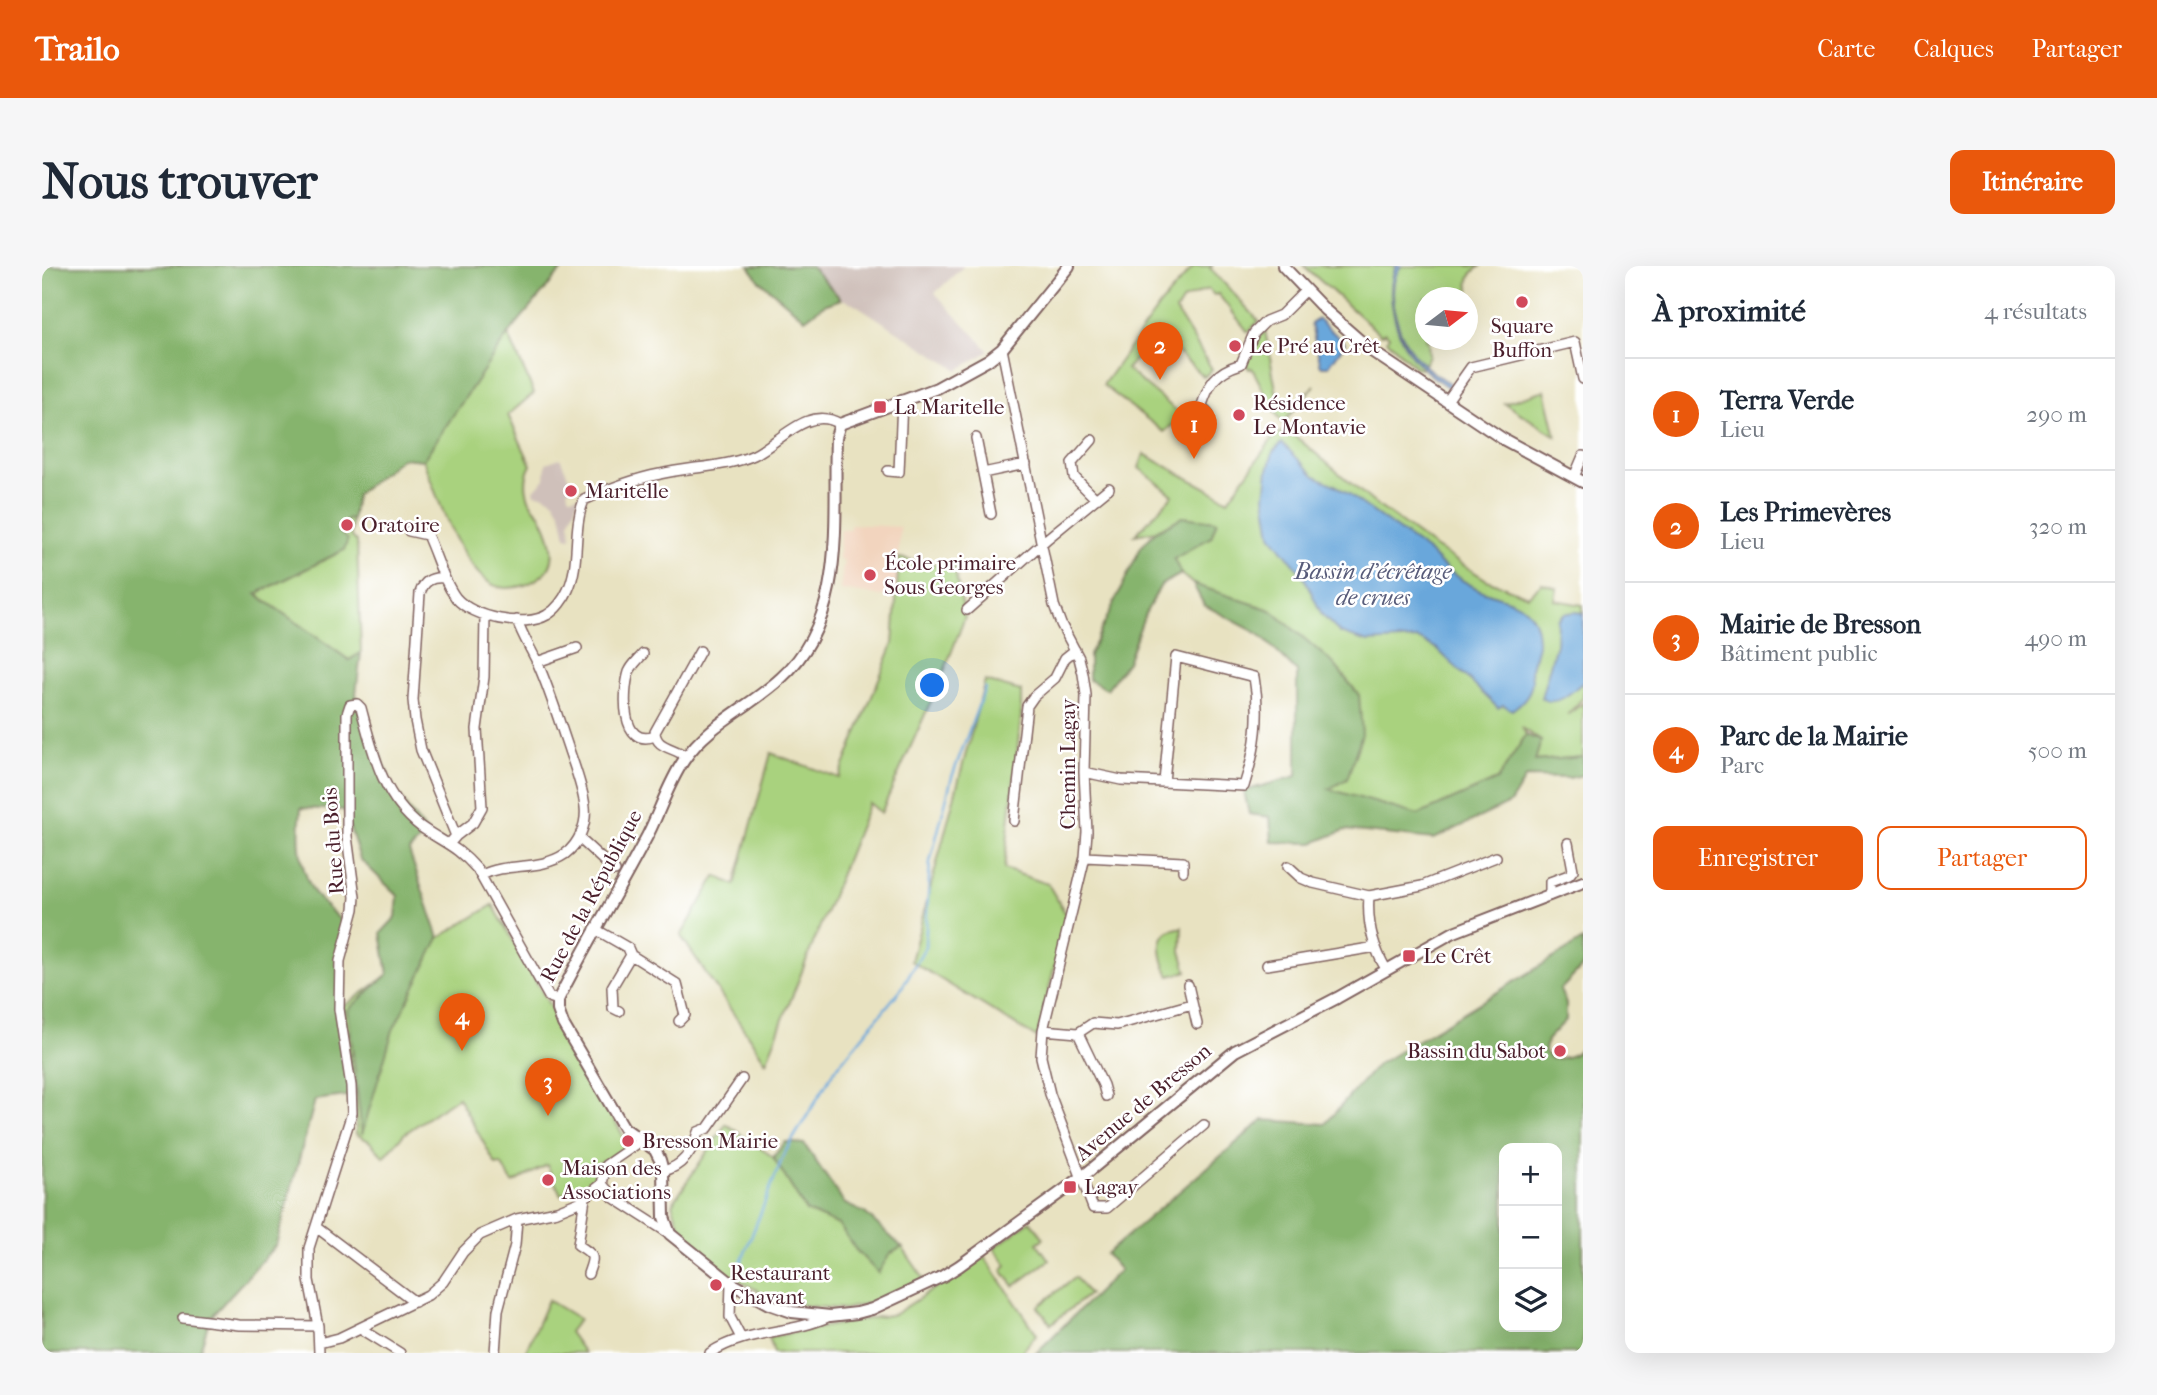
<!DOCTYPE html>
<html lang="fr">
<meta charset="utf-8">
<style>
:root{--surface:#fff;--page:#f6f6f7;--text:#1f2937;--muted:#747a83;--line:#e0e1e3;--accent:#ea580c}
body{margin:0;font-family:"IM FELL French Canon",serif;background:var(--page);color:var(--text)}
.controls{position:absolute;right:21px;bottom:21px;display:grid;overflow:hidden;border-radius:14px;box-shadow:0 7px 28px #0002}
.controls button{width:63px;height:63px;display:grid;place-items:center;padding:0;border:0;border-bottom:2px solid var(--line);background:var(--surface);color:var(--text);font:35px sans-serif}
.compass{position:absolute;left:1373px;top:21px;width:63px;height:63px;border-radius:50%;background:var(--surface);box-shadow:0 7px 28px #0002;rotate:74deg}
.you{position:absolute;left:891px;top:420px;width:24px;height:24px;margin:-18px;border:5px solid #fff;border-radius:50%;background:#1a73e8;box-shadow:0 0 0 10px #1a73e833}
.badge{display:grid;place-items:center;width:46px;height:46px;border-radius:50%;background:var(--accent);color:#fff;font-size:23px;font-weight:700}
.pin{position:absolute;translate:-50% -58px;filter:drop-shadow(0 2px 4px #0008)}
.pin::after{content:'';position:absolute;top:37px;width:24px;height:21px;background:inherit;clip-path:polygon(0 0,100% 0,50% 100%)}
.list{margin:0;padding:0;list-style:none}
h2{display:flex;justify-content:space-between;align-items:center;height:91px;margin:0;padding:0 28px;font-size:30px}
h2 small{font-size:23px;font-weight:400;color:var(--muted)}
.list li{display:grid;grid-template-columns:46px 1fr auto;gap:21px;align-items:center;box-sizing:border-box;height:112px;padding:0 28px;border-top:2px solid var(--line)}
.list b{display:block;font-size:26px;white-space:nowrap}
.list p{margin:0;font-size:23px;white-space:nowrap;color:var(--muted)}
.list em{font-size:23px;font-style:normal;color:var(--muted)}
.actions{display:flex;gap:14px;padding:21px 28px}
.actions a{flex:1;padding:16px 0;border:2px solid var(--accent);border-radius:14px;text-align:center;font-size:24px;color:var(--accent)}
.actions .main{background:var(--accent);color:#fff}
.icon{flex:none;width:38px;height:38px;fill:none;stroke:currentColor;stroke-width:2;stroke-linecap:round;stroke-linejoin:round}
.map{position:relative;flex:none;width:1541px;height:1087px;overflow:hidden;border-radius:14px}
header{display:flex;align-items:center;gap:42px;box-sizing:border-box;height:98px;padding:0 35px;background:var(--accent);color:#fff}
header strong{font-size:33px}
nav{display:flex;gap:38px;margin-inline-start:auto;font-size:24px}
.intro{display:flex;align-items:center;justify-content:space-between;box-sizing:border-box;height:168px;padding:0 42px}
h1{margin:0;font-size:49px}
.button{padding:18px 32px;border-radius:14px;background:var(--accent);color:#fff;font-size:24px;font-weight:700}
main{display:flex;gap:42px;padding:0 42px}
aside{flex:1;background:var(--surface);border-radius:14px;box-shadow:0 7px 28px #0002}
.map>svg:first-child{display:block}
.built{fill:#f2d4be}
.industrial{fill:#cfc0ba}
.green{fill:#a9d27e;stroke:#7a7854;stroke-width:2}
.forest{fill:#86b46d;stroke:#686a4c;stroke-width:2;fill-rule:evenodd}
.water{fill:#69a7db;stroke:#5a6383;stroke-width:2}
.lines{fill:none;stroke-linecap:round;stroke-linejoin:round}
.stream{stroke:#69a7db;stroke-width:2.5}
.minor-casing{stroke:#816360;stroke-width:12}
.tertiary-casing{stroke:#816360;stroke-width:14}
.minor{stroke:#fff;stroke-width:9}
.tertiary{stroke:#fff;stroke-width:10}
.poi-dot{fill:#d1495b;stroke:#fff;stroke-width:2.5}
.labels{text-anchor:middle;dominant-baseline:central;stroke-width:5;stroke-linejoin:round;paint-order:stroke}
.poi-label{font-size:21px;fill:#4a1f2b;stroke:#fff;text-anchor:start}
.street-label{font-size:21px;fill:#4a1f2b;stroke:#fff}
.water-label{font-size:23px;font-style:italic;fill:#585c7a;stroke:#fff}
</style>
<header>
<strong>Trailo</strong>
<nav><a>Carte</a><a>Calques</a><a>Partager</a></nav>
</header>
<div class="intro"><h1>Nous trouver</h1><a class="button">Itinéraire</a></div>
<main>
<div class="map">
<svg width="1541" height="1087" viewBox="0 0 1541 1087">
<rect width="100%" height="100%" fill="#fff"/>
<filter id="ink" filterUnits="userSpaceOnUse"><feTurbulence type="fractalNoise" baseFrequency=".0143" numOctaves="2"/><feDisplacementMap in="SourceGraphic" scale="14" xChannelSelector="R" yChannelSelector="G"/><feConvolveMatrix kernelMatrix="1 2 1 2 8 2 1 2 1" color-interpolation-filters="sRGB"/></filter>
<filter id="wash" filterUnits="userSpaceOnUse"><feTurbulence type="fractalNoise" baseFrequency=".00686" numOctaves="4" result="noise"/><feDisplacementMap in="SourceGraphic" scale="28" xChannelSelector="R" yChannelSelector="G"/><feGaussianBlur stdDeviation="1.57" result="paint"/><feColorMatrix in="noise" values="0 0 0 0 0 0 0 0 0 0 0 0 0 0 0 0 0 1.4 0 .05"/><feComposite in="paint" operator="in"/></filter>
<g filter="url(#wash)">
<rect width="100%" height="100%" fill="#e8e2c1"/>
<path class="built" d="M808,258L858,261L854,332L798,324L802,294L797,293L798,266L802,263H808Z"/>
<path class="industrial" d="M769,0H922L893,27L947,85L916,104L811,37L799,33Z
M518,192L531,221L525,224L528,231L538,230L528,254L529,272L524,271L519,247L512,235L502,229L493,228L492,224L503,213L504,197Z"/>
<path class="green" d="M1152,0H1170L1168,2L1217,55L1206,66L1176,28L1172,29L1166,23L1141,34L1134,45L1170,103L1162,111L1130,81L1127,83L1114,73L1084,103L1141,150L1122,166L1061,119L1118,39Z
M1262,0H1439C1417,11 1430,30 1433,49L1426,58V32H1384V74H1386L1387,90L1379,103L1373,101L1345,74L1347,70L1342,66L1339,69Z
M1223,64L1235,129L1244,140L1258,136L1273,119L1241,157L1231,143L1210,102L1207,103L1204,98L1212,78Z
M466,68L492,127L466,149L489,199C481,213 483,232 494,244C499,250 497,245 500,252C509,270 519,297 499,310C487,319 480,321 465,322C424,324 394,226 381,194Z
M1503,124L1514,170L1462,137Z
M1246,164L1331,236L1391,280L1445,314L1486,330L1500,317L1515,322L1513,334L1541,339V432L1525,449L1541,437V491L1492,495L1499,475L1481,463L1484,469L1455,514L1376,549L1285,523L1305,512L1229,345L1151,318L1139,308L1131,293L1169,271L1174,255L1140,251L1114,265L1093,269L1131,229L1097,202L1102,188L1186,234L1233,169Z
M306,253L310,254L309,270L315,276L319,387L307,394L214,328L302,284L296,265Z
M857,292L908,301L911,296L923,351L901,408L839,547L827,537L724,796L639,670L674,610L693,619L729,487L797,512L851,378Z
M943,415L979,425V451L962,603L1006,618L1025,650L995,772L869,695Z
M451,639L587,880L552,900V918L544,925L534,929L531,923L519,929L505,899L471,917L459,898L454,899L416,831L362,868L342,891L327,875L314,868L313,829L301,741L397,672Z
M1140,661L1139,685L1145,705L1128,710C1121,701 1114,676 1124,667C1128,663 1135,663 1140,661Z
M684,858L731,891L764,945L797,959L814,984L836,1006L848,988L860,981L882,1013L842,1033L803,1043L765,1040L728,1031L682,1007L645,980L630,938Z
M988,955L1002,972L995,977L1007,994L972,1020L960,1004L965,999L952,982Z
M942,990L995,1068L979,1087H732L727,1071L853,1048Z
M1033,1011L1047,1028L1009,1058L996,1041Z
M506,1034L537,1053L527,1066L542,1087H483Z"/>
<path class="forest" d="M0,0H523L466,68L381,194L360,192L314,229L310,254L306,253L296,265L306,273L302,284L214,328L307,394L319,387L314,428L349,516L365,542L385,567L367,585L397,672L351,764L320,868L306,744L346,708L339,667L354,651L356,630L318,593L302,544L259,542C256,570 256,597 270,623C277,636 294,649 304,659L295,693L313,829L273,834L234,979L168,1052L157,1087H0Z
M707,0H769L799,33L782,39L763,53L717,14Z
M1140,251L1175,255L1169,271L1132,293L1139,308L1119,319L1103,348L1085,396L1065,423L1047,414V389L1099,281L1114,265Z
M1151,318L1229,344L1292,398L1317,429L1320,468L1305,513L1287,523L1376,549L1455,514L1484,469L1499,475L1493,495L1541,491V509L1527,512L1484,511L1468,537L1392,573L1303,564L1271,577L1230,576L1228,551L1207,548L1202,525L1255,510V406L1217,368L1162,339Z
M1541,674V700L1518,724L1524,738V754L1505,774L1503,785L1509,793C1523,792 1532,791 1541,780V1087H994L1078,1004L1064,988L1221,854L1283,858L1335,799ZM1462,882H1515V1061H1462Z
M743,876L762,878L803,938L823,947L860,981L848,988L836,1007L814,984L797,959L764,945L731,891Z"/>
<path class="water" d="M1354,0H1359C1343,21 1354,63 1368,83C1378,98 1394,109 1409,119L1407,122C1374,100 1358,83 1351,44C1348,29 1348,14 1354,0Z
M1276,53L1303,77L1287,100H1279L1270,63L1269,58Z
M1240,177L1273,210L1295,220L1387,286C1400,301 1416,313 1434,322C1464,337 1496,332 1496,377C1496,386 1490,394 1489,403C1489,406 1490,411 1490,414C1490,427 1480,437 1470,444L1461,439L1456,442L1394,382L1376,373L1326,376L1298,367L1280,349L1262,311L1229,269L1223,231L1226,204L1231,186Z
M1532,346L1541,347V416C1529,427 1514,442 1499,432L1514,378L1515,354L1521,348Z"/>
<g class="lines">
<path class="stream" d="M694,1009L742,888L792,805L859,723L883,681L888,596L910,511L943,422"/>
</g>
</g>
<g filter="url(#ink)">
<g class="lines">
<g class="minor-casing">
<path id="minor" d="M960,83L1012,339L1019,358L1037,392L1041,408L1044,429L1042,506L1045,566L1043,591L1001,764L999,791L1008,828L1051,942H1065L1162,859
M1405,135L1429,101L1533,76L1541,113
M1149 151a9 9 0 1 1 18 0a9 9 0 1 1-18 0Z
M1159,142C1167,117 1173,106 1199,98L1212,67L1224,55L1239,49L1264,24
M934,172L949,248
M1050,174L1030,197L1032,211L1054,233
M846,205L857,206L860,134
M941,207L984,198
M1532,211L1541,190
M367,265L385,269C395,290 400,313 414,332C431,352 483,362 505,349C514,344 522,333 526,324C539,296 530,263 542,234C566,223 592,213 618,208C647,201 686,201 712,189C737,177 767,138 798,158
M401,312C389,311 382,315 378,327L371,434L373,454L379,484L414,570L408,577
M925,344L1006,272L1067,222
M601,388C596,394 590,399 587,406C581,425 578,483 613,470
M495,396L535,382
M644,491C633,481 614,483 613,466L658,385
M1042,506L1079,514L1202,520C1214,483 1219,449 1212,411L1134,391L1122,516
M972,555L985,440L992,430L1013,412L1023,392L1033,384
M414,570L431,557L440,541L435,463L442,411L443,350
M537,572L573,605
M1043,591L1141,596V605
M1246,600L1259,612L1271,617L1327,630C1325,655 1331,681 1344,703
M440,609C466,596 498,605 523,588C537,578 545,558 543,541C541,522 533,502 527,484C517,455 508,425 496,398C489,383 480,369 475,354
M1508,629V616L1527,609L1531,604L1526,577
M1327,630L1380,620L1454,591
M553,663L586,682L589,689L635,718L643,749L637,755
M1225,699L1334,681
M1146,719L1155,758
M577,745L571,742L570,721L589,689
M1001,764L1036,767L1051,757L1075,759L1150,738
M1036,767L1061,819L1064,830
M621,905C640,901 651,885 656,866L666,862L700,813
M560,918L572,932L628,968
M543,932L536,979C554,990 552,990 546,1008
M274,961L373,1036
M689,1017L688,1051L699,1072
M141,1052L197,1059L276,1060
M318,1062L358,1087
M277,1077L297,1072L386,1029L401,1016L421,986L438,969L475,953L515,945L537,936L560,918L564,899L599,875
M277,1087L276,1060L267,1014V982L310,847L309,820L297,743L298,695L312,643L313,631L305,570V448L308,439L315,438L319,442C331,487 340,531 379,561C402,577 415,580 435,603L507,731L516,734
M453,1087L456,1044L473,979L475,953
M668,1087C707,1062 748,1069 788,1050"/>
</g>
<g class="tertiary-casing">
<path id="tertiary" d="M1027,0L960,83L946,94L895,122L798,158L794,171C791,252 806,352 739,412C708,441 666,458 642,494C625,519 617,549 602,576C574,629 543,680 516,734V744L521,758L582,862L613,884L618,894L621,905L622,951L628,968L689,1017L727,1038L750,1046L788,1050L815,1047L830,1043L901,1010L917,1000L1040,911L1193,785L1295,732L1412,666L1541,616
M1241,0L1283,44L1331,86L1461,173L1541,216"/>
</g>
<use href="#minor" class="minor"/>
<use href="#tertiary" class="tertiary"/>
</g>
</g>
<g class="poi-dot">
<circle cx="1480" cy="36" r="7"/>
<circle cx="1193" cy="80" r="7"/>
<rect x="831" y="134" width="14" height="14" rx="3.5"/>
<circle cx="1197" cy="149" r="7"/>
<circle cx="529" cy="225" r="7"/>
<circle cx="305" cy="259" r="7"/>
<circle cx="828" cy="309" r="7"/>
<rect x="1360" y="683" width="14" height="14" rx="3.5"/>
<circle cx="1518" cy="785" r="7"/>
<circle cx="586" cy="875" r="7"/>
<circle cx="506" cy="914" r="7"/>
<rect x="1021" y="914" width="14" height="14" rx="3.5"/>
<circle cx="674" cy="1019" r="7"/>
</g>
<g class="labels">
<g class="poi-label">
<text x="1480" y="60" text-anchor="middle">Square<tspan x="1480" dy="24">Buffon</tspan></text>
<text x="1207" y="80">Le Pré au Crêt</text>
<text x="1211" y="137">Résidence<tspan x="1211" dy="24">Le Montavie</tspan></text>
<text x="852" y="141">La Maritelle</text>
<text x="543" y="225">Maritelle</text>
<text x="319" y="259">Oratoire</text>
<text x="842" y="297">École primaire<tspan x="842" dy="24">Sous Georges</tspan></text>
<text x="1381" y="690">Le Crêt</text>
<text x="1504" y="785" text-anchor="end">Bassin du Sabot</text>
<text x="600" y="875">Bresson Mairie</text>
<text x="520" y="902">Maison des<tspan x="520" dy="24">Associations</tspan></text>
<text x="1042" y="921">Lagay</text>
<text x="688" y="1007">Restaurant<tspan x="688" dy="24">Chavant</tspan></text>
</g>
<g class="street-label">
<text transform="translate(1026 498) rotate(-90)">Chemin Lagay</text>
<text transform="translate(291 575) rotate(-94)">Rue du Bois</text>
<text transform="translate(549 630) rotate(-62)">Rue de la République</text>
<text transform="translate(1101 836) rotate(-40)">Avenue de Bresson</text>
</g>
<g class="water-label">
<text x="1331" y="305">Bassin d'écrêtage<tspan x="1331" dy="26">de crues</tspan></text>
</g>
</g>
</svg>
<div class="controls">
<button>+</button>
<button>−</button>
<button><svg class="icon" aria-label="layers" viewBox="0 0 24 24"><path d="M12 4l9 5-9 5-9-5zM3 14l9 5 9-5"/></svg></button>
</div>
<svg class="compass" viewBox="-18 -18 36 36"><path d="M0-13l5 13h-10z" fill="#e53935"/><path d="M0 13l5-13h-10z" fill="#747a83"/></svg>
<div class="you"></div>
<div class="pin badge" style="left:1152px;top:193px">1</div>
<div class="pin badge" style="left:1118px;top:114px">2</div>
<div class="pin badge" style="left:506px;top:850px">3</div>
<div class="pin badge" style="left:420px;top:785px">4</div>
</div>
<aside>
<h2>À proximité<small>4 résultats</small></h2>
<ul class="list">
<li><span class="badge">1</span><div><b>Terra Verde</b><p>Lieu</p></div><em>290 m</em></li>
<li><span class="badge">2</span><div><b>Les Primevères</b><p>Lieu</p></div><em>320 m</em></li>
<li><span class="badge">3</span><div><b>Mairie de Bresson</b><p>Bâtiment public</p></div><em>490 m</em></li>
<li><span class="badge">4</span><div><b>Parc de la Mairie</b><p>Parc</p></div><em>500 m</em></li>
</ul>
<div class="actions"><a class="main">Enregistrer</a><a>Partager</a></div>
</aside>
</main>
